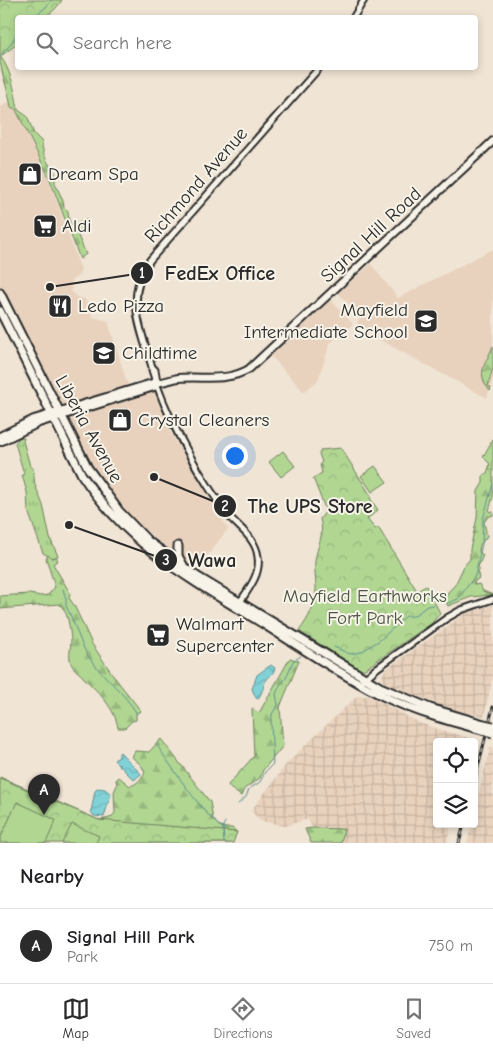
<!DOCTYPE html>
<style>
:root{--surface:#fff;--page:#f2f2f2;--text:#202124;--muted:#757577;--line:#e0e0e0;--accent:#2b2b2b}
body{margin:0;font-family:"Comic Neue",sans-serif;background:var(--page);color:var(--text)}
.controls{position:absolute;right:15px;bottom:15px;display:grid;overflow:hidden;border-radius:5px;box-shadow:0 2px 8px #0003}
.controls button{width:45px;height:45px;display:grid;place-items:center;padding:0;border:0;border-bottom:1px solid var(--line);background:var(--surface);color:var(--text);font:25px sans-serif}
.you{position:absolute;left:234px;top:455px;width:18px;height:18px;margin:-12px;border:4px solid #fff;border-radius:50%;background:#1a73e8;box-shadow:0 0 0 8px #1a73e833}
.badge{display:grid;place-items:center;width:32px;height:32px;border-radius:50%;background:var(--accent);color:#fff;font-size:16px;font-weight:700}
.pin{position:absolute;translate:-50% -41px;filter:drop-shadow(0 1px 2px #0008)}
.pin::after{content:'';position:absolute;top:26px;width:18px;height:15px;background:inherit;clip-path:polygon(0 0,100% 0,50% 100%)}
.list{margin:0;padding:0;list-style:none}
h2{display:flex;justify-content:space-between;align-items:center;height:65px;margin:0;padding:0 20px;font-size:21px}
h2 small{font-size:16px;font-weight:400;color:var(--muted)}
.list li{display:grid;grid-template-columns:32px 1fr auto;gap:15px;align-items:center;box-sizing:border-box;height:75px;padding:0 20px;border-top:1px solid var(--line)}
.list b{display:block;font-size:19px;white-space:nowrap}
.list p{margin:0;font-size:16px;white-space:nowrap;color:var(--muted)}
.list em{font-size:16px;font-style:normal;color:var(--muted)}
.icon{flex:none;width:28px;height:28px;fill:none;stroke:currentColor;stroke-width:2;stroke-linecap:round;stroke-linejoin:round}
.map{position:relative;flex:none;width:493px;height:843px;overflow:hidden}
.search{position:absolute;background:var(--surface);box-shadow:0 2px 8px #0003;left:15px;right:15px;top:15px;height:55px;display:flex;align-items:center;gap:12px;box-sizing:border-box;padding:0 18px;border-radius:5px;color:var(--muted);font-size:19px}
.sheet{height:140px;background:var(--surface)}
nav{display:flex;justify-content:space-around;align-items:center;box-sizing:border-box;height:70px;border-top:1px solid var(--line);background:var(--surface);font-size:14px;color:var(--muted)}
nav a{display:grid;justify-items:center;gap:2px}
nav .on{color:var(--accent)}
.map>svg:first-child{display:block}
.built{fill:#e8d2bd}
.industrial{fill:url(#industrial-grid)}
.grass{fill:url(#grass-tufts);stroke:#6e805e}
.forest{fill:url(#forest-firs);stroke:#6e805e}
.park{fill:url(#park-crowns);stroke:#6e805e}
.pitch{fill:#b0d692;stroke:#6e805e}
.water{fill:url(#water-waves);stroke:#5f8f92}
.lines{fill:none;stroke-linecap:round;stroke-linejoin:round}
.stream{stroke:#5f8f92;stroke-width:1}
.minor-casing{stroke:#2b2b2b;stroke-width:9}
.major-casing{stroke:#2b2b2b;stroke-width:10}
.highway-casing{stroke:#2b2b2b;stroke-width:11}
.minor{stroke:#f7f3e8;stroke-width:5}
.major{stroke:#f7f3e8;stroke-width:6}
.highway{stroke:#f7f3e8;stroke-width:7}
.rail-casing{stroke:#2b2b2b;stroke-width:3}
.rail{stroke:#f7f3e8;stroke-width:1;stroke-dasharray:4;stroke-linecap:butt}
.highway-bridge-casing{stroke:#2b2b2b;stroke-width:11;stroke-linecap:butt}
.highway-bridge{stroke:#f7f3e8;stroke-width:7}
.labels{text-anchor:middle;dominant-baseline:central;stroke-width:4;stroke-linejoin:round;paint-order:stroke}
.poi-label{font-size:19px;fill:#2b2b2b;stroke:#f7f3e8;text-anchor:start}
.street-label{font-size:19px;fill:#2b2b2b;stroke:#f7f3e8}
.park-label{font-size:19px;fill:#4c5645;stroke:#f7f3e8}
.leader{fill:none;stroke:#2b2b2b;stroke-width:2}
.callout-dot{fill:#2b2b2b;stroke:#f7f3e8;stroke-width:2}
.mark-label{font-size:15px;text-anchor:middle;font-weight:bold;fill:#fff}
.callout-label{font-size:20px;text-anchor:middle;font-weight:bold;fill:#2b2b2b;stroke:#f7f3e8;stroke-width:4;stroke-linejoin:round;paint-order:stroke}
</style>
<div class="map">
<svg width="493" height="843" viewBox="0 0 493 843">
<defs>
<pattern id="industrial-grid" width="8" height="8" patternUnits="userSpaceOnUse" patternTransform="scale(1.25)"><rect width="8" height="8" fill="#e8d2bd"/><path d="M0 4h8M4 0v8" fill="none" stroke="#c7b4a3"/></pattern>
<pattern id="grass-tufts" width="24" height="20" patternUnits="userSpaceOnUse" patternTransform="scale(1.25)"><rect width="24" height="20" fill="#b0d692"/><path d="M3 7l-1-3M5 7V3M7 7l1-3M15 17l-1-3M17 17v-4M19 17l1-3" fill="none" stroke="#98b87e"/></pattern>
<pattern id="forest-firs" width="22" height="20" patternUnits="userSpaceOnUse" patternTransform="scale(1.25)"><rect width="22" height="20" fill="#b0d692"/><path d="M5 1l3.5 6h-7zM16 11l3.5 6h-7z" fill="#98b87e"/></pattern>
<pattern id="park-crowns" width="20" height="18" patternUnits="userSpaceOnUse" patternTransform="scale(1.25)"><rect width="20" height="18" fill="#b0d692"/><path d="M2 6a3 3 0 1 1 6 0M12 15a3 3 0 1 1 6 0" fill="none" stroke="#98b87e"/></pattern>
<pattern id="water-waves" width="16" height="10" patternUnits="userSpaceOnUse" patternTransform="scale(1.25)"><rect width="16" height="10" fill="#81d2d7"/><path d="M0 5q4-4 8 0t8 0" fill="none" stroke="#70b4b9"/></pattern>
</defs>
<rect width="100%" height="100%" fill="#f0e4d4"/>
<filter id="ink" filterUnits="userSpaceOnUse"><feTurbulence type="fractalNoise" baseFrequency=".02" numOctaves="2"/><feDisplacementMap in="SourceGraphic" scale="10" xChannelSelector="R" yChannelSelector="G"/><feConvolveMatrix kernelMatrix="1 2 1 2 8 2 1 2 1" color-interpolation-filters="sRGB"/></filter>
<g filter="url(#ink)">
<path class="built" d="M11,101L48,177L81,270L79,275L72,280L71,291L78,298L85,299L93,317L108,321L128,386L67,405L64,406L59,402L0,285V107Z
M493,249V379L487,398L356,327L360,316L338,293L371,264L398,298Z
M332,301L353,324L330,343L318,380L304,392L271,356L328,302Z
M152,391L155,393L166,423L175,441L228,529L197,569L174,554L143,528L127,512L105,485L93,466L70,421L72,416Z"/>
<path class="industrial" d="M493,605V677L484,716L457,711L384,684L382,676L385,670L468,612Z
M357,696H369L422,724L472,739L471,742H437V824H451L447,843H341L343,829L312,828L308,819L285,826L261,821L251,811L288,762Z
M493,746V843H467L472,824H474V814L490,748Z"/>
<path class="grass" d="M20,437L24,438L23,441L30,466L33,468L35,485L43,505L50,538L58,556L56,557L52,558L43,553L28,511L27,492L22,475L24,474L15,443Z"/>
<path class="forest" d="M0,56C11,70 15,91 18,110L27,116L34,134L42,142C42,153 47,163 55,172V183L63,201L64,207L68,211L69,220L72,225L79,222L81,220H88L84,228L78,236L86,254L80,259L49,177L15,108H11C9,90 0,73 0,56Z
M493,346V368L488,386L491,388L490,391C475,373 486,364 493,346Z
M493,439V496L489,511L493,512V515L488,517L484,522L487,536L480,545L479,552L483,555L478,567L480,570L477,571L479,578L474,582L475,585L479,584L483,591L493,595L471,597L448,606L446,602L448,592L455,585L464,566L470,559V549L477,518L478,491L483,483V475L487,473L490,464L483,457Z
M48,555L52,558L56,557L58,560L53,564L70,593L69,598L74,605L92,644L115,678L141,711L136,713V720L132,721L125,728H118C115,708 99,693 84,678C81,674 76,671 73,667C67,658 71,649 71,640C70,629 68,610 59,604L0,609V596L29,594L41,596L48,595L55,587L46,558Z
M290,658L299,661L280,707L283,746L263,770L260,778L244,789L241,796L230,788L228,785L254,756L252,709L259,713Z
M161,739L210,802L213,819L218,825L226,828H232L237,832L231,843H112L0,785V777L99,820L110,818L115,813L114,792L117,785L116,780L119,777L130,786C137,784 142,779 145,772L141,765L132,757L135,751L149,752Z
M312,828L344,829L341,843H311L305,829Z"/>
<path class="park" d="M0,0H62C49,20 39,18 18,18L17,44L1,56H0Z
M341,448L371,496L370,498L378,510L367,519L375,529L378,527L417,591L426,586L440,613L432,623L365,669L361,670L299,631C308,619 316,605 316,588C316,579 314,570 315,561C317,546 325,535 320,519L326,511L313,478L322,473L320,464L322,462L319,454L321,450Z
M0,778L99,820L237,832L233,843H0Z"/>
<path class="pitch" d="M283,451L295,466L281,477L269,462Z
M375,466L387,482L372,492L361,476Z
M17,802L56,820L46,843H0V839Z
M72,824L99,836L96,843H62Z"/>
<path class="water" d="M271,665L275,668C273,675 268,677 265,682C263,688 262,693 258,699L256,698L252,689L257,675Z
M120,752L141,774L134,780L114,760L119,757V753Z
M98,788L105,789L111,794L104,817L94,816L91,812L95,791Z"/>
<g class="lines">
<path class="stream" d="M32,18L46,7L52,0
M0,56L10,45L18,32
M63,589L66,599V606C75,622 80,646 91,660C105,679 125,693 137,714
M448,603L458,599L475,576L482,544L483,519L493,484
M334,647L350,654L361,652L380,640L406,616H414L427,606L434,605
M157,745C167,761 210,824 224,829
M238,804L246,797L249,789L260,782L265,772L273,764L271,723L272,714L278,705L276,694L280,685L286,678L293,661L301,656
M224,843L223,826L225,822"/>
<g class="minor-casing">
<path id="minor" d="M353,18L364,0
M152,367L155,370L157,382
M238,605C247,591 261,575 258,557C256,536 234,525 223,509C194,466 167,420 152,370V367C141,329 124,296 150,260L319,68
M363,680L377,668L447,618L461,610L493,599"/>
</g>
<g class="major-casing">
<path id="major" d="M0,436L34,419L152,383C161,384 170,379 179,378C204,376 227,382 249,369L493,141
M0,442L39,423L154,387L157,383"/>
</g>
<g class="highway-casing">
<path id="highway" d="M0,293L88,468L119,511L148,541L198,577L380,687L430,708L484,724
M0,311L82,475C130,548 193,581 265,625C305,650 344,677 385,697C416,712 449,721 482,730
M178,546V556L183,565"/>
</g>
<use href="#minor" class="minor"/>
<use href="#major" class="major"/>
<use href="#highway" class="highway"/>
<g class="rail-casing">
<path id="rail" d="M474,783L493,707
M459,843L464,824"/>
</g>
<use href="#rail" class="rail"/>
<g class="highway-bridge-casing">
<path id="highway-bridge" d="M484,724L493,726
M482,730L493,733"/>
</g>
<use href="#highway-bridge" class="highway-bridge"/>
</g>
</g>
<defs>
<g id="shop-square" transform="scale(1.25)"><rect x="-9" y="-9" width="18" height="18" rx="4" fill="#2b2b2b" stroke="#f7f3e8"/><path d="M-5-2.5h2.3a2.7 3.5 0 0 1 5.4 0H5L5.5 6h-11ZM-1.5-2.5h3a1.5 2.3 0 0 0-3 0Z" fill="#fff"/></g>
<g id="supermarket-square" transform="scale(1.25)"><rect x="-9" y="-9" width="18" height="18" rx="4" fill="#2b2b2b" stroke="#f7f3e8"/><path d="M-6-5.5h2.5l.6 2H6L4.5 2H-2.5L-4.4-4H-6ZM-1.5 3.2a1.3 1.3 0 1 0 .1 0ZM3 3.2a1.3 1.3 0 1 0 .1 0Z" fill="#fff"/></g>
<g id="restaurant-square" transform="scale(1.25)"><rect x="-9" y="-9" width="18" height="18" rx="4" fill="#2b2b2b" stroke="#f7f3e8"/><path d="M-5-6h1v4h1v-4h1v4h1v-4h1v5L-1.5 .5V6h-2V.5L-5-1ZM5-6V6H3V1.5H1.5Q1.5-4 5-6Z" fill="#fff"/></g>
<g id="school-square" transform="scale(1.25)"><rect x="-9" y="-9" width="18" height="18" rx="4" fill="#2b2b2b" stroke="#f7f3e8"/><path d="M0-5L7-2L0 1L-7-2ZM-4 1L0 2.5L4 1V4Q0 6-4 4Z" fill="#fff"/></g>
</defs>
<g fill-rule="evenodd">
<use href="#shop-square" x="30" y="174"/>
<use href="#supermarket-square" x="45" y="226"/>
<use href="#restaurant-square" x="60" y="306"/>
<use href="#school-square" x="426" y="321"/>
<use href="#school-square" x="104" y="353"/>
<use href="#shop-square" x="120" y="420"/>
<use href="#supermarket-square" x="158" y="635"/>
</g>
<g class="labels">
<g class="poi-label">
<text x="48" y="174">Dream Spa</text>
<text x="62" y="226">Aldi</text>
<text x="78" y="306">Ledo Pizza</text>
<text x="408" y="310" text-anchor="end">Mayfield<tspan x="408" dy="22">Intermediate School</tspan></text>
<text x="122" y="353">Childtime</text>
<text x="138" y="420">Crystal Cleaners</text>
<text x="176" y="624">Walmart<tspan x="176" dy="22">Supercenter</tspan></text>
</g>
<g class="street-label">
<text transform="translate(196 185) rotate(-49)">Richmond Avenue</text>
<text transform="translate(371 235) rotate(-43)">Signal Hill Road</text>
<text transform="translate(89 429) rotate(61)">Liberia Avenue</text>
</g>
<g class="park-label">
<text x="365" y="596">Mayfield Earthworks<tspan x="365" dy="22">Fort Park</tspan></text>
</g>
</g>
<path class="leader" d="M50 287L142 273M154 477L225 506M69 525L166 560"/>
<g class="callout-dot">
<circle cx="50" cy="287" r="5"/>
<circle cx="154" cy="477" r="5"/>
<circle cx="69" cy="525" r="5"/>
<circle cx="142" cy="273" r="12"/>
<circle cx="225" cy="506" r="12"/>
<circle cx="166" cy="560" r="12"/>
</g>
<g class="mark-label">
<text x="142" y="278">1</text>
<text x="225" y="511">2</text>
<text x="166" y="565">3</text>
</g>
<g class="callout-label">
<text x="220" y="280">FedEx Office</text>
<text x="310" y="513">The UPS Store</text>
<text x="212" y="567">Wawa</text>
</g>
</svg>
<div class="controls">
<button><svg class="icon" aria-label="locate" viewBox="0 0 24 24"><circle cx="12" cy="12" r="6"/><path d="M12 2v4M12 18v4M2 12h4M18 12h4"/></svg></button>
<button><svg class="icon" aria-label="layers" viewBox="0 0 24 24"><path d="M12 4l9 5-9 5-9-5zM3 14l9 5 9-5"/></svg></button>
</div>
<div class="you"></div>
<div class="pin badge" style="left:44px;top:815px">A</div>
<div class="search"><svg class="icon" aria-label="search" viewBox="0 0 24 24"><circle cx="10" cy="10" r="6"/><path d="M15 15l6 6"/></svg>Search here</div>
</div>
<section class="sheet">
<h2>Nearby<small></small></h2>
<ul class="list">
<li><span class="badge">A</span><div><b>Signal Hill Park</b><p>Park</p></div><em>750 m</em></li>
</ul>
</section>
<nav>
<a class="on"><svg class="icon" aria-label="map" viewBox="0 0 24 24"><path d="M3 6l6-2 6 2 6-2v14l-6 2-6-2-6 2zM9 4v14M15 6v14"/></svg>Map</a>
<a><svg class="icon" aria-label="directions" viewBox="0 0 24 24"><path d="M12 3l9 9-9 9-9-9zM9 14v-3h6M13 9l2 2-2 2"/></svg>Directions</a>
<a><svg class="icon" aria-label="saved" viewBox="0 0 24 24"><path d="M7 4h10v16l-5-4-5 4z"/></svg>Saved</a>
</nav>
